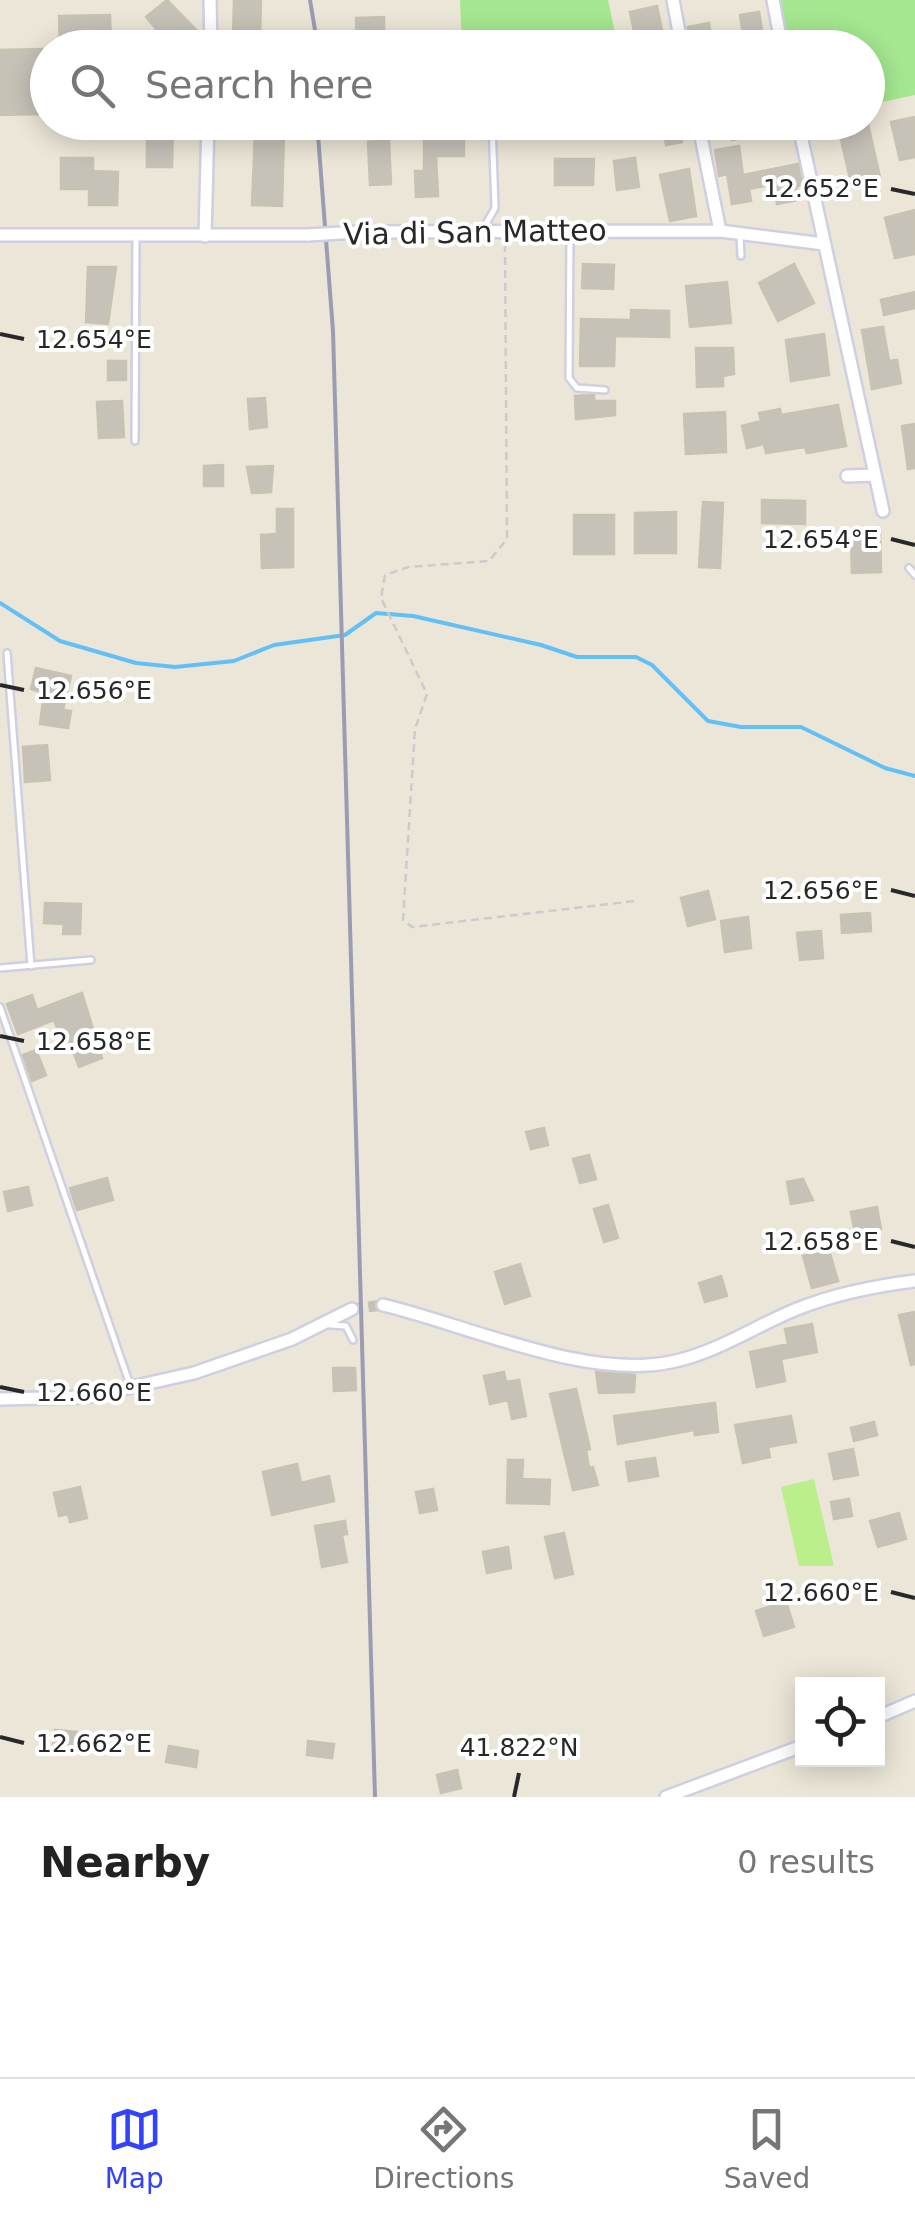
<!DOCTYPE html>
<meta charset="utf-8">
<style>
:root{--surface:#fff;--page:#f6f6f6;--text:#222;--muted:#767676;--line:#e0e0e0;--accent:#3243ff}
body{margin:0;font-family:"DejaVu Sans",sans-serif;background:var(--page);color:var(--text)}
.controls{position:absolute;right:30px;bottom:30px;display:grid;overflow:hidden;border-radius:0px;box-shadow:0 5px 25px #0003}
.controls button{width:90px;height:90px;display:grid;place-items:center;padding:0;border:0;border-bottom:2px solid var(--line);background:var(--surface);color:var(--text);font:50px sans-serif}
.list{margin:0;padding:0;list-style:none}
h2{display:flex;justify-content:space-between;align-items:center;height:130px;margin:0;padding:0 40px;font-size:42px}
h2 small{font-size:32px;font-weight:400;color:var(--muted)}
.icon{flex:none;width:55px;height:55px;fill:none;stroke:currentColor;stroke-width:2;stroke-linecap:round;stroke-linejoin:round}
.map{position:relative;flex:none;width:915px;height:1797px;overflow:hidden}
.search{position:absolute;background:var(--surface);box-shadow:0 5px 25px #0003;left:30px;right:30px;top:30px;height:110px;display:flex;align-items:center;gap:25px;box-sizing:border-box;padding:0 35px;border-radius:55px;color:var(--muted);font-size:38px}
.sheet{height:280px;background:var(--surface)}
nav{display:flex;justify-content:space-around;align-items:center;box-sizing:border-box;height:140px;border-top:2px solid var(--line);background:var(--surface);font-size:28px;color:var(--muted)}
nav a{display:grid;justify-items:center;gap:5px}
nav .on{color:var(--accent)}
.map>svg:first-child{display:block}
.green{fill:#a5e790}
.pitch{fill:#baef8b}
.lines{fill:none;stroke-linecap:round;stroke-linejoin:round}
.stream{stroke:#63c0f6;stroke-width:4}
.building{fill:#c7c2b8;stroke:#c7c2b2;stroke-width:2.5}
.street-tunnel{stroke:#c5c0b5;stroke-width:11;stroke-dasharray:11 5.5;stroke-linecap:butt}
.lane-casing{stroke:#cecfe3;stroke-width:10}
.street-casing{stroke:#cecfe3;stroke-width:16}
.path{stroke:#cbcbcb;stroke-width:2.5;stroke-dasharray:8 5;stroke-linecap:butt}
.lane{stroke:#fff;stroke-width:5}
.street{stroke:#fff;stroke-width:11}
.rail{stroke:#9b9cb4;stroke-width:4}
.street-bridge-casing{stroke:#cecfe3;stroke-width:16;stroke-linecap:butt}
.street-bridge{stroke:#fff;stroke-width:11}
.ticks{fill:none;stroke:#282828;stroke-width:4}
.labels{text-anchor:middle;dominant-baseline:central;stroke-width:8;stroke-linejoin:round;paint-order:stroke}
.street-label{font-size:30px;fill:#282828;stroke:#fff}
.ticks-label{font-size:25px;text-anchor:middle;fill:#282828;stroke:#fff;stroke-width:8;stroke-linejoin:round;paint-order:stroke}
</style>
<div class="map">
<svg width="915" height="1797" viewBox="0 0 915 1797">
<rect width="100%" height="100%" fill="#ece6d8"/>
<path class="green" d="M460,0H608L618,47H462Z
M779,0H915V95L868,105V48L788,47Z"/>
<path class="pitch" d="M814,1479L834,1566H799L781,1487Z"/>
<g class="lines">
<path class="stream" d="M0,603L60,641L136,663L175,667L234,661L274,645L345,635L376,613L413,616L541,645L577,657H636L652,665L708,721L741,727H801L885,768L915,776"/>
</g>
<path class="building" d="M167,0L197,31L178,48H172L146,17Z
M234,0H261L260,39L233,38Z
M657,6L662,30L635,36L630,12Z
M759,12L763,36L744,39L740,15Z
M110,15L111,45L60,47L59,16Z
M384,17V48H357L356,18Z
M709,23L713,48H692L688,27Z
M42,49L43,114L0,115V50Z
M915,117V157L900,160L891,122Z
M147,122H173L172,167H147Z
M424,122H464V156H436L438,196L416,197L415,171H424Z
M662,122H678L682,142L666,145Z
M728,122H760L762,134L732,140Z
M868,124L880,177L851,183L839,131Z
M255,132L284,133L282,206L252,205Z
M389,140L391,184L370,185L368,142Z
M739,146L743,175L798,164L802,185L796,187L798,200L777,204L773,184L749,189L751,201L732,204L727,174L719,176L715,150Z
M61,158H93V171L118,172L117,205H89V189H61Z
M635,158L639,187L617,190L614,161Z
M555,159H594L593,185H555Z
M689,169L696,216L670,221L660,175Z
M915,210V254L895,258L885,218Z
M583,264L614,265L613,289L582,288Z
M794,264L814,303L778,321L759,283Z
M88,267H116L108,324L86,322Z
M727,282L731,323L690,327L686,286Z
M915,292V308L884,315L881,300Z
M631,310L669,311V337L615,336L614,366H580L581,319L631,320Z
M883,327L889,361L897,360L901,383L872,389L862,330Z
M824,334L829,375L791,381L786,340Z
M696,348H733L734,374L723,376V386L697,387Z
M108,361H126V380H108Z
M594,395V401H615V415L576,419L575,396Z
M265,398L267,427L250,429L248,399Z
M122,401L124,437L99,438L97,402Z
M838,405L846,446L807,453L805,447L766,453L764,444L747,448L742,426L761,421L759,413L780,409L781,415Z
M725,412L726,452L686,454L684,414Z
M915,424V468L908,469L902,426Z
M223,465V486H204V466Z
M273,466L271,492L252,493L247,467Z
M762,500L805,501V524L762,523Z
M703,502L723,503L720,568L699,567Z
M277,509H293V567L262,568L261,535L277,534Z
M676,512V553H635V513Z
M574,515H614V554H574Z
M880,531L881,572L852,573L851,532Z
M36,668L71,676L63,710L71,711L68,728L40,724L44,693L31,689Z
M47,745L50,780L25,782L23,747Z
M708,891L715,919L688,926L681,898Z
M45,903L81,904L80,934H63L64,924L44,923Z
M870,913L871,931L842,933L841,915Z
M748,917L751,948L725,952L721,921Z
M821,931L823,958L800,960L797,933Z
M82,993L102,1058L79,1067L64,1028L58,1030L54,1020L18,1034L7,1004L32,995L37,1010Z
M36,1050L46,1075L32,1081L23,1055Z
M544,1128L548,1145L531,1149L526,1132Z
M589,1155L596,1179L580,1183L573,1159Z
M107,1178L113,1200L77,1210L70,1188Z
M803,1179L813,1200L791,1204L787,1182Z
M28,1187L32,1205L8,1211L4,1192Z
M608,1205L618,1238L604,1242L594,1209Z
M877,1207L881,1229L855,1233L851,1212Z
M829,1250L838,1281L812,1288L803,1256Z
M520,1264L530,1296L505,1304L495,1272Z
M721,1276L727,1296L705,1302L699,1283Z
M915,1312V1364L911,1365L899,1315Z
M812,1324L817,1352L781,1359L785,1381L757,1387L750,1352L788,1344L785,1329Z
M333,1368H355L356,1390L334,1391Z
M504,1372L506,1382L519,1380L526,1416L512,1419L508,1400L490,1404L484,1376Z
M596,1372L635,1375L634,1392L599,1393Z
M576,1389L590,1449L586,1450L589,1468L593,1467L598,1485L573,1490L550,1394Z
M715,1403L718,1432L695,1435L694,1430L618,1444L614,1416Z
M791,1416L796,1442L768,1447L770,1457L743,1463L735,1425Z
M874,1422L877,1435L854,1441L851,1428Z
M853,1449L858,1475L834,1479L829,1454Z
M655,1458L658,1476L629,1481L626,1462Z
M508,1460H523L522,1479L550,1480L549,1504L507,1503Z
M297,1464L301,1483L329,1476L334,1501L272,1515L263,1472Z
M80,1487L87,1518L70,1522L68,1514L59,1516L54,1493Z
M433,1489L437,1510L420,1513L416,1492Z
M849,1499L852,1516L834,1519L831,1502Z
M899,1513L906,1539L878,1547L870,1521Z
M345,1521L347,1534L342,1535L347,1562L322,1567L315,1526Z
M564,1533L573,1574L555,1578L545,1537Z
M508,1547L511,1568L487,1573L483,1552Z
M786,1601L794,1627L764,1636L756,1611Z
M55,1730L77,1732L75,1750L53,1747Z
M308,1741L334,1744L332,1758L307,1755Z
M169,1746L198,1751L196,1767L166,1762Z
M457,1770L461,1788L441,1793L437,1775Z"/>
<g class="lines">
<path class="street-tunnel" d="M352,1309L383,1305"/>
<g class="lane-casing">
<path id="lane" d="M482,231L495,208L492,122
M570,232L569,378L577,388L605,390
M740,236L741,256
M135,441L136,235
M909,568L915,575
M7,653L31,966
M0,968L91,960
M0,1007L130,1385
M330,1325L346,1326L353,1340"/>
</g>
<g class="street-casing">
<path id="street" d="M210,0L211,48
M673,0L682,48
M773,0L782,48
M698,122L720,231
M798,122L883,511
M358,232L720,231L824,244
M0,235H308
M205,236L208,122
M847,476L875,475
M383,1305C464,1324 586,1380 671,1362C716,1353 755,1326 797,1309C835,1294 874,1286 915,1281
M0,1399L87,1397L194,1373L292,1339L352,1309
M878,1717L915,1701
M666,1797L802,1746"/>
</g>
<path class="path" d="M505,244L507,539L489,561L408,567L385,575L381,598L427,694L415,729L403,920L412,927L635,901"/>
<use href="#lane" class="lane"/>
<use href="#street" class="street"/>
<path class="rail" d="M310,0L318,48
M317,122L333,331L375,1797"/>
<g class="street-bridge-casing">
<path id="street-bridge" d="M308,235L358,232"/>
</g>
<use href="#street-bridge" class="street-bridge"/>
</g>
<path class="ticks" d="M891,189L915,194M0,334L24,339M891,539L915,545M0,685L24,690M891,890L915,896M0,1036L24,1041M891,1241L915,1247M0,1387L24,1392M891,1592L915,1598M0,1737L24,1743M514,1797L519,1773"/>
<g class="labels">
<g class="street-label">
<text transform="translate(475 232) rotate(-1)">Via di San Matteo</text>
</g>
</g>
<g class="ticks-label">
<text x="821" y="197">12.652°E</text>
<text x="94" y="348">12.654°E</text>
<text x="821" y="548">12.654°E</text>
<text x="94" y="699">12.656°E</text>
<text x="821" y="899">12.656°E</text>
<text x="94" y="1050">12.658°E</text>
<text x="821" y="1250">12.658°E</text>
<text x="94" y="1401">12.660°E</text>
<text x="821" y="1601">12.660°E</text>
<text x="94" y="1752">12.662°E</text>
<text x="519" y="1756">41.822°N</text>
</g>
</svg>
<div class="controls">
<button><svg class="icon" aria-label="locate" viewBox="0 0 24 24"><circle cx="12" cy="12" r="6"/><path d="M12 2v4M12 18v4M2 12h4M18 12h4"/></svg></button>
</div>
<div class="search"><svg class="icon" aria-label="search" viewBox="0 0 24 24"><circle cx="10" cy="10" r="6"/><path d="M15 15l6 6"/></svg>Search here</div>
</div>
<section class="sheet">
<h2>Nearby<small>0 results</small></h2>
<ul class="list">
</ul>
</section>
<nav>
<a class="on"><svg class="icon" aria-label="map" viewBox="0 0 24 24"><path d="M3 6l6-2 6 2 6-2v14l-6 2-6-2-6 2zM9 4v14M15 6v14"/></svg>Map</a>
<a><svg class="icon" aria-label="directions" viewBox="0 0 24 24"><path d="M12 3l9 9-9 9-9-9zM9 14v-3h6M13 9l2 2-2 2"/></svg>Directions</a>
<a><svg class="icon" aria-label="saved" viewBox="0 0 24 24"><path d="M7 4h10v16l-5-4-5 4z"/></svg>Saved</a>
</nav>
